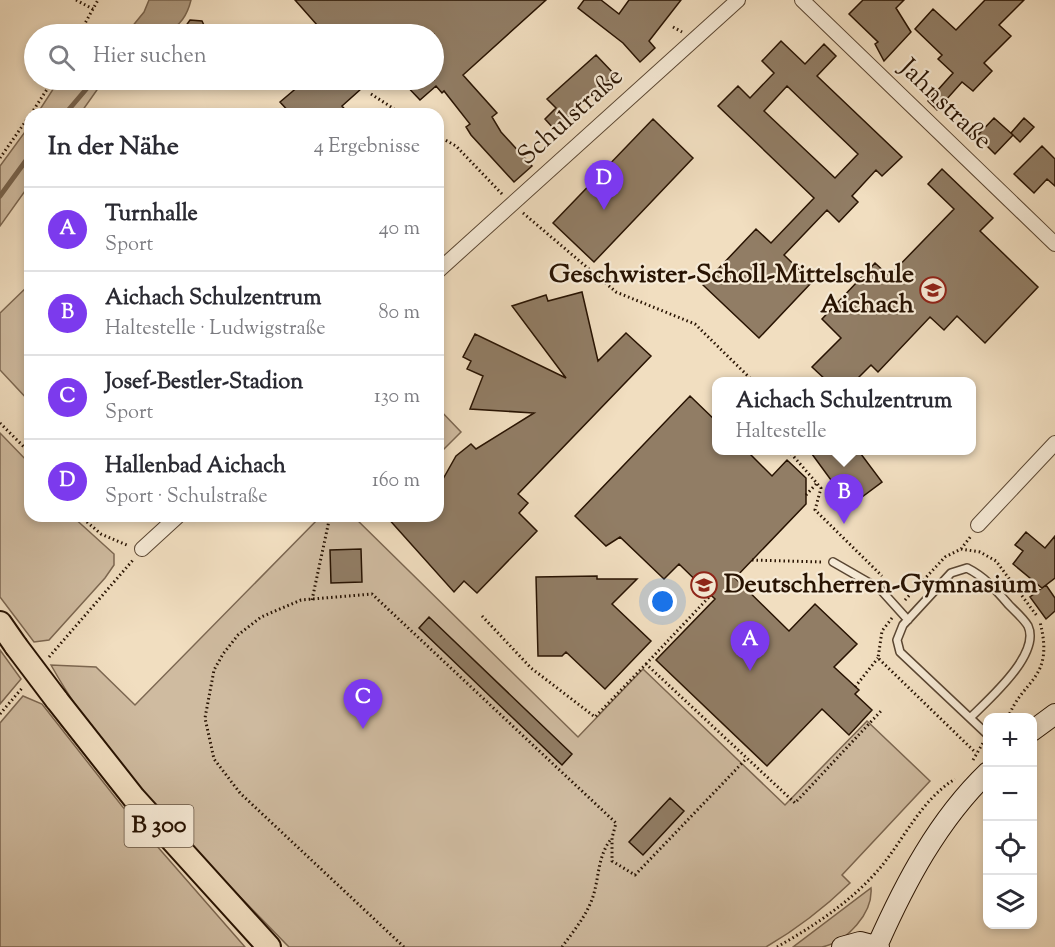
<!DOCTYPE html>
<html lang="de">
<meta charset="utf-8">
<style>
:root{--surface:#fff;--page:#f7f7f7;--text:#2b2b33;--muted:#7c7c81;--line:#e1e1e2;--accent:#7c3aed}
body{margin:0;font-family:"Sorts Mill Goudy",serif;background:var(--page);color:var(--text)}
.controls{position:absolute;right:18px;bottom:18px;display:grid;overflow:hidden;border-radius:12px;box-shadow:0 3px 9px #0003}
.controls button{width:54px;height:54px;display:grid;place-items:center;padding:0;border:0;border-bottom:2px solid var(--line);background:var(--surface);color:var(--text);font:30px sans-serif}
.you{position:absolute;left:663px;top:602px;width:21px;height:21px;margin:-15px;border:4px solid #fff;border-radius:50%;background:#1a73e8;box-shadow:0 0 0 9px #1a73e833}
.badge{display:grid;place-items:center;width:39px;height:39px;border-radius:50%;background:var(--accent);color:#fff;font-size:20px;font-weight:700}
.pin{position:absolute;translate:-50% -50px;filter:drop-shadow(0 2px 3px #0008)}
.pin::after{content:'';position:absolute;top:32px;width:21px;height:18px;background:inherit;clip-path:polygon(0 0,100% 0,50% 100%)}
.popup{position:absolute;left:712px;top:377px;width:264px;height:78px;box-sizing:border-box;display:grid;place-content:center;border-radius:12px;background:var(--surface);filter:drop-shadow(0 2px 4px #0005);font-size:20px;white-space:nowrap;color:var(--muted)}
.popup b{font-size:22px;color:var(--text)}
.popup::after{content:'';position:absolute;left:50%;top:100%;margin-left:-12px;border:12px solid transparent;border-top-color:var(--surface)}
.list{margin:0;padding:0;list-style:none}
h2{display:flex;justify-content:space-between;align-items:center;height:78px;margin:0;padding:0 24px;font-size:26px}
h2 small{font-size:20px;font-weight:400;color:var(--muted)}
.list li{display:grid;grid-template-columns:39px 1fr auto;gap:18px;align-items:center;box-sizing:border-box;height:84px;padding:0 24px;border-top:2px solid var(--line)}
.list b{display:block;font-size:22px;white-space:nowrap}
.list p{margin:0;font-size:20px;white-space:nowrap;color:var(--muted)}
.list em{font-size:20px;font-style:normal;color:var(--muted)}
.icon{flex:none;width:33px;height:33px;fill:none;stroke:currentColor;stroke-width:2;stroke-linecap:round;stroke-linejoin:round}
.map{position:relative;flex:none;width:1055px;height:947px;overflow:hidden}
.search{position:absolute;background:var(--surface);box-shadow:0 3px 9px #0003;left:24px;top:24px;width:420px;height:66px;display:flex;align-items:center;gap:15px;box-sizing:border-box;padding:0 21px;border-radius:33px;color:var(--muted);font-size:22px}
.panel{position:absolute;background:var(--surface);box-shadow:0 3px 9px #0003;left:24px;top:108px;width:420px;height:414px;border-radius:18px}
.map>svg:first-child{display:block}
.green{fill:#cfbba0;stroke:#7c6751;stroke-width:1.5}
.water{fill:#ad997f;stroke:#78634d;stroke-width:1.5}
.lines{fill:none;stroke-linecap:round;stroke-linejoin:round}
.stream{stroke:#78634d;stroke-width:5}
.building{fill:#917d65;stroke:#281302;stroke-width:1.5;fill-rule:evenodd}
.service-casing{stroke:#5a4632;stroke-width:10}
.minor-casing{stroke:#5a4632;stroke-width:16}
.secondary-casing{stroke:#281302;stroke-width:22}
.trunk-casing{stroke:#281302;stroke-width:26}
.path{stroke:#281302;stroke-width:3;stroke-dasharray:1.5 3;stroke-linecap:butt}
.service{stroke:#f6ead6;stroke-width:7}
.minor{stroke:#f6ead6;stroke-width:14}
.secondary{stroke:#f6ead6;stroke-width:20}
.trunk{stroke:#f1dec0;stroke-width:22}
.trunk-bridge-casing{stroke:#281302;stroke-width:26;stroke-linecap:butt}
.trunk-bridge{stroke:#f1dec0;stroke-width:22}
.labels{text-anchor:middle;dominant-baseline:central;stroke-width:4.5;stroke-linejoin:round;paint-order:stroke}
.shield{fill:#f6ead6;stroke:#665442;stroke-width:1.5}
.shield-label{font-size:24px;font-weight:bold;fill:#281302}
.street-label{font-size:26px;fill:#281302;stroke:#f6ead6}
.poi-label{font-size:26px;font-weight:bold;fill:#281302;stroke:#f6ead6;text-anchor:end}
</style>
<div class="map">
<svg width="1055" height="947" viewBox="0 0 1055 947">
<rect width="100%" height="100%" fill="#f1dec0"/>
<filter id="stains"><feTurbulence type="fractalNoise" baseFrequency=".00333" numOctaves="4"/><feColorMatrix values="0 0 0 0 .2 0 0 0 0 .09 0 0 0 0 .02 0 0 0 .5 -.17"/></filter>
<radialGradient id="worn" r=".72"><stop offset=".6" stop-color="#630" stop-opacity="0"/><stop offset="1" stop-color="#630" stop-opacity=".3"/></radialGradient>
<path class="green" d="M59,80H104L80,114H37Z
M30,125V184L0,226V166Z
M30,284V402L0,370V313Z
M438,408L461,432L438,455Z
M0,433L30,464V516H72L114,554V565L105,578L49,640L34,642L0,597Z
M321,516H353L578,737L643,669L785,805L867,721L930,781L842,875L850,883C824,908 797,929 766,947H289C207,862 109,769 51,665L96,667L135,705Z
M0,650L21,679L0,704Z
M23,696L42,704L122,806L245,947H0V723Z
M871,888C873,913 847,942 822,947C813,947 802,947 793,947Z"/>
<path class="water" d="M149,0H191C182,37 157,35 126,34L144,12Z"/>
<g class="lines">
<path class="stream" d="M65,114L94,80
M0,196L30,155"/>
</g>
<path class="building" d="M295,0H546L463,75L497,113L492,117L501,132L532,166L514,182L471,135L466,127L470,124L444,91L442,93L436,86L420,100L401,80H434V34H325Z
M584,0H601L619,14L629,0H681L649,41L655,48L640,62L623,43L578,8Z
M863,0H904L896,8L911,32L884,61L875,44L878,42L849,14Z
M985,0H1024L999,25L1011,36L984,63L992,71L973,91L962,82L937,110L928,101L953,73L938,59L942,55L915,29L933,9L956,30Z
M190,20L202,21L208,34H180Z
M781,41L805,64L824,44L836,56L817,76L902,157L882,176L876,170L852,196L858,202L839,222L827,210L784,255L812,282L759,338L703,285L756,229L771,243L814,198L718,106L738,86L750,98L774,73L762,61ZM787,86L858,154L835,178L764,111Z
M596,55L615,75L554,129L545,119L556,108L547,99Z
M306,80H371L342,106L349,114H291L280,102Z
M994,118L1013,135L995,154L977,136Z
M1024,118L1034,127L1020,142L1011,133Z
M653,119L693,158L594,262L553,223Z
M1042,146L1055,159V186L1047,179L1034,193L1014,174Z
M942,169L993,218L980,231L1038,287L985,343L957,316L944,330L930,317L878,372L871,365L855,381H827L812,367L841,338L822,319L875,263L889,276L954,209L928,184Z
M582,292L598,361L626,333L651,356L518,494L528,503L519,513L537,531L477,593L464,581L454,592L386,516H438V482L443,479L456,456L471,444L476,449L534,413L470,409L483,376L467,369L471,361L463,357L475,334L566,378L512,306L546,295L548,301Z
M690,396L717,422V450H746L772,476L787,460L806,478V504L735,578L789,631L815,604L857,644L834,667L859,690L855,694L872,710L849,735L822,709L767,766L656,660L715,599L679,564L664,579L620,537L606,546L575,516Z
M809,450H858L882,482L850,506Z
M1026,532L1045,548L1055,536V578L1042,588L1013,564L1023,551L1015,545Z
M361,549L362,582L331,583L330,550Z
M597,576V579H637L612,604L651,641L605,689L566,652L562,656H538L536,577Z
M1046,585L1055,598V611L1046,619L1030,597Z
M429,617L572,754L562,765L419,628Z
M670,798L684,811L643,855L629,842Z"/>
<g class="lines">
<g class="service-casing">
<path id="service" d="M833,562L880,589L908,620
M971,717C989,699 1041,654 1028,626C1024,619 1015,611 1009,605C996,590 985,577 967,568L951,573L903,625L897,640L900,652L988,735"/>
</g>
<g class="minor-casing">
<path id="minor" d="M802,0L1055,244
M438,271L738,0
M978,525L1055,443
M142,549L178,516"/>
</g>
<g class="secondary-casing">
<path id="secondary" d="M1032,731L1055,714
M877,946C905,883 938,820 988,772
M842,947L860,942L879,947"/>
</g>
<g class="trunk-casing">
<path id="trunk" d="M0,623L16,646
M56,699L134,798L269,947"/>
</g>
<path class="path" d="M76,0L93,9
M673,27L682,32
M79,34L98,0
M371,94L402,114
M31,114L53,80
M438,136L456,146L503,195
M0,158L30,115
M523,213L616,292L695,324L754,382
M0,423L30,453
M788,450L821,488L815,510L882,576
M806,495L817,483
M80,516L101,534L129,546
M961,549L971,536
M752,560L822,562
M312,600L330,516
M905,600L945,557L961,549L980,552L996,561L1037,616
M482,616L531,668L595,717L646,664L795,803L881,711
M892,618L882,631L878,658L976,753
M49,657L133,560
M646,664L711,595
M855,687L878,658
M0,714L23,687
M1008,718C1022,679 1055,680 1040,622
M973,760L983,743
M404,947L240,793L214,759L205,718L214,670L223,654L238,635L261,617L301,600L372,594L616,823L612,838V861L635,875L747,758
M562,947C572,933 584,919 591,902C600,880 596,859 611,839
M777,947C814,926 852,901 880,868C904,839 922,799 955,779"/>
<use href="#service" class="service"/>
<use href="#minor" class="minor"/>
<use href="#secondary" class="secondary"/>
<use href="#trunk" class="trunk"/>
<g class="trunk-bridge-casing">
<path id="trunk-bridge" d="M16,646L56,699"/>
</g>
<use href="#trunk-bridge" class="trunk-bridge"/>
</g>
<defs>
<g id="school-ring" transform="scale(1.35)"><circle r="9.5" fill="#f6ead6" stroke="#8f2418" stroke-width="1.5"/><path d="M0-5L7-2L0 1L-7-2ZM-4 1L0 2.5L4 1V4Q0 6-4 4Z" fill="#8f2418"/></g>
</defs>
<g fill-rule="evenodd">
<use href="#school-ring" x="933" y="290"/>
<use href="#school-ring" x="704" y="585"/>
</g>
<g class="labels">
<rect class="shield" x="124.5" y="805" width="69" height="42" rx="4.5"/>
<g class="shield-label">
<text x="159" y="826">B 300</text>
</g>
<g class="street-label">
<text transform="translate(945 105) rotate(44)">Jahnstraße</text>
<text transform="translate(571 117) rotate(-42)">Schulstraße</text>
</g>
<g class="poi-label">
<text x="914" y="275">Geschwister-Scholl-Mittelschule<tspan x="914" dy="30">Aichach</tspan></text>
<text x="724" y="585" text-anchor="start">Deutschherren-Gymnasium</text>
</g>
</g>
<rect width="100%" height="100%" filter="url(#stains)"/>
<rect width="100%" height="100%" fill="url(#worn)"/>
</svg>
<div class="controls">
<button>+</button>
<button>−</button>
<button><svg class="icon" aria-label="locate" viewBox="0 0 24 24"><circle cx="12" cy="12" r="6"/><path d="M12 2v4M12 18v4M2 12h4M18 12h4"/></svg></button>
<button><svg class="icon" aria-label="layers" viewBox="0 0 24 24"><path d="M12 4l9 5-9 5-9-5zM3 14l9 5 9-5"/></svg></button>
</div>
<div class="you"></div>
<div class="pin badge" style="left:750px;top:671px">A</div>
<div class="pin badge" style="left:844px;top:524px">B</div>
<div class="popup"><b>Aichach Schulzentrum</b>Haltestelle</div>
<div class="pin badge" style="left:363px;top:729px">C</div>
<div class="pin badge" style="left:604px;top:210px">D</div>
<div class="search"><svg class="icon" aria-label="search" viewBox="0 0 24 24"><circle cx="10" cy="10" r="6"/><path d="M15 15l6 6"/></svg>Hier suchen</div>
<section class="panel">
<h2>In der Nähe<small>4 Ergebnisse</small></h2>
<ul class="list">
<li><span class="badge">A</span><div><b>Turnhalle</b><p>Sport</p></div><em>40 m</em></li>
<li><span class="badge">B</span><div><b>Aichach Schulzentrum</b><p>Haltestelle · Ludwigstraße</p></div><em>80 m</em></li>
<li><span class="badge">C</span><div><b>Josef-Bestler-Stadion</b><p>Sport</p></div><em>130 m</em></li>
<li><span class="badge">D</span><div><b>Hallenbad Aichach</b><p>Sport · Schulstraße</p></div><em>160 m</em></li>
</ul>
</section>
</div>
